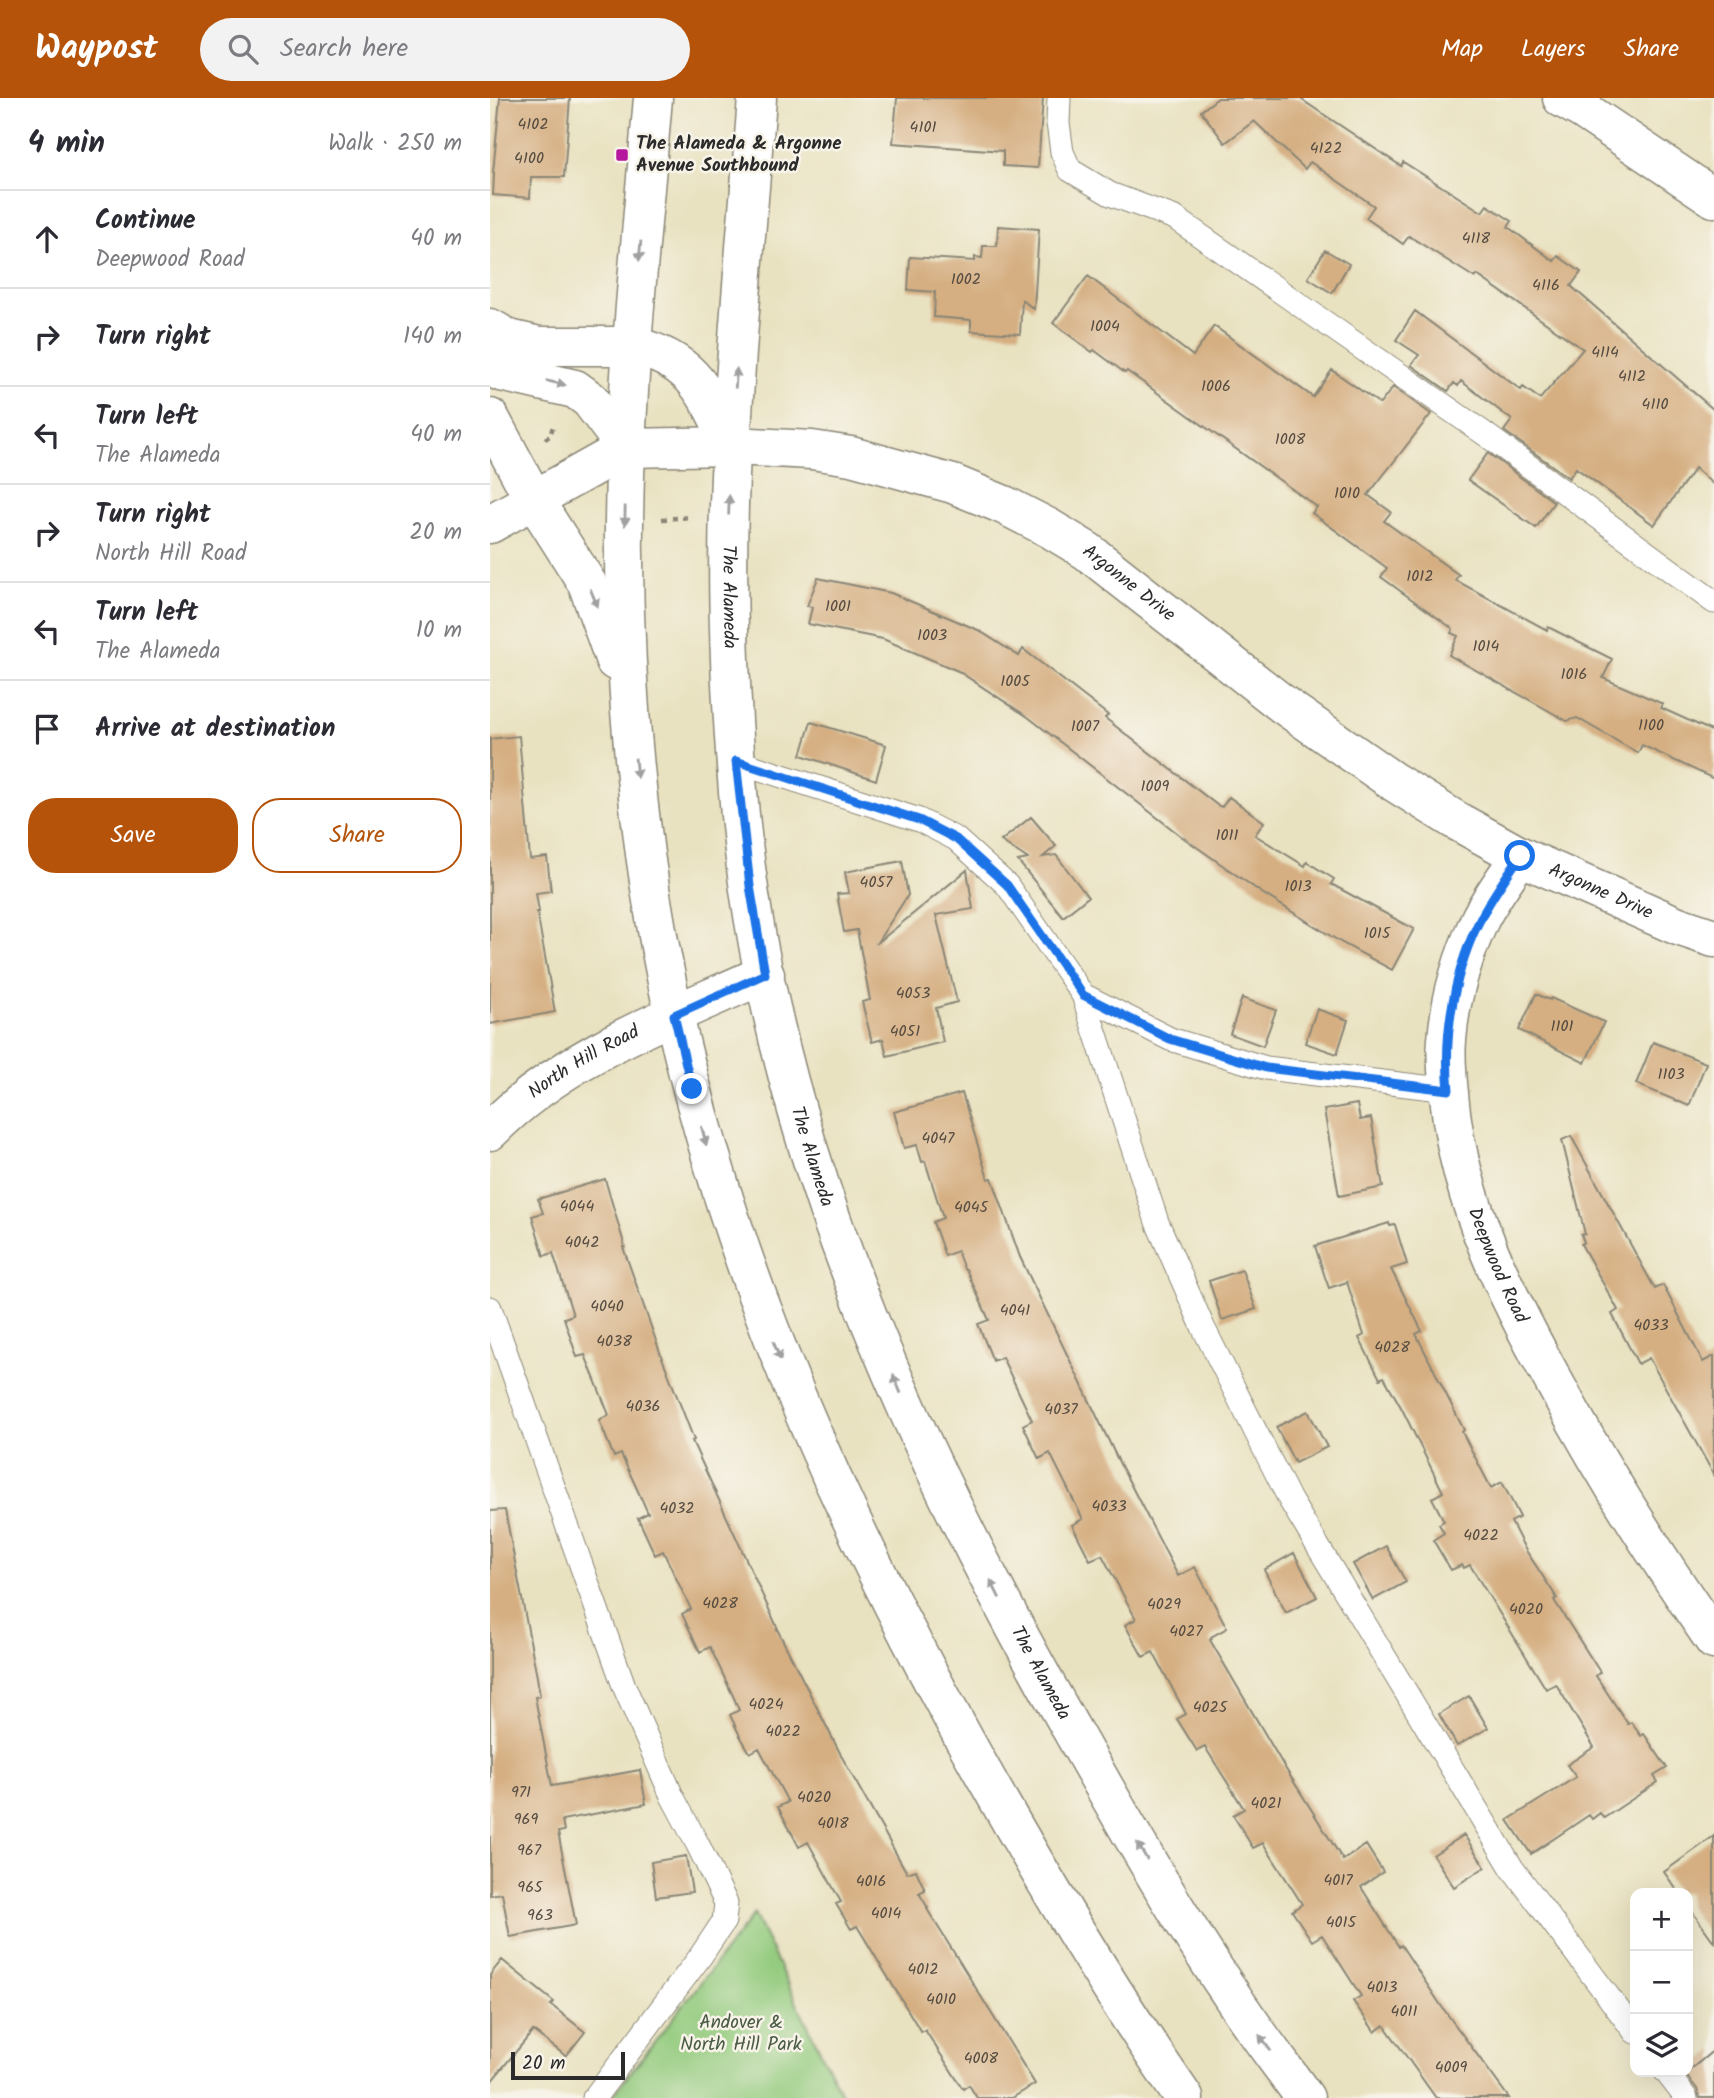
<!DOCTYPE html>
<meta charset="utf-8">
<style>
:root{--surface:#fff;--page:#f2f2f3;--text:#2b2b33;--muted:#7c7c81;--line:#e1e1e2;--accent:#b45309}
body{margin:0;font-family:Kalam,sans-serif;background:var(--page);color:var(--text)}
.controls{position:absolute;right:21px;bottom:21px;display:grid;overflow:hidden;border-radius:14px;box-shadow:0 7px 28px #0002}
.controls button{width:63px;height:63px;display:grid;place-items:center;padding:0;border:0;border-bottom:2px solid var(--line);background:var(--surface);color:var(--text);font:35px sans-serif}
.scale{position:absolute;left:21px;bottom:18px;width:114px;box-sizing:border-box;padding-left:7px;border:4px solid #2b2b2b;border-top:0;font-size:19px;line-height:24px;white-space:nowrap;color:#2b2b2b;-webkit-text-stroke:5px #f7f3e8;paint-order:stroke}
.stop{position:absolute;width:21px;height:21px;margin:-16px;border:5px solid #1a73e8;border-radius:50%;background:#fff}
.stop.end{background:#1a73e8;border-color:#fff;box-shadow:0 2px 7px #0008}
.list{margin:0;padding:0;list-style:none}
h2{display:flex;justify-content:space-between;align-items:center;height:91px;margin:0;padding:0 28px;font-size:30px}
h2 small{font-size:23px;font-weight:400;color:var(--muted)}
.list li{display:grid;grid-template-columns:46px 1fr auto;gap:21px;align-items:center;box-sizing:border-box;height:98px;padding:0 28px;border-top:2px solid var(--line)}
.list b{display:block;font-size:26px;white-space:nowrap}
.list p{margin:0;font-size:23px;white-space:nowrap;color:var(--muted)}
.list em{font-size:23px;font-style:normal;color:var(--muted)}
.actions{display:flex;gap:14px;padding:21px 28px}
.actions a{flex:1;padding:16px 0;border:2px solid var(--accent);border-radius:28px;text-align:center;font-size:24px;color:var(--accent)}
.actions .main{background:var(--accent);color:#fff}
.icon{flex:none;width:38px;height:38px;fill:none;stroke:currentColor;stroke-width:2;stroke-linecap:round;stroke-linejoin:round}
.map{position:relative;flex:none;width:1224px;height:2000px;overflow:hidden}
header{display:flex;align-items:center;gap:42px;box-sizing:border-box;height:98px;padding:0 35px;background:var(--accent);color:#fff}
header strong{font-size:33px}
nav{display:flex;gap:38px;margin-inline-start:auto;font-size:24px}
.search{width:490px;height:63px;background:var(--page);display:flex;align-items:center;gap:18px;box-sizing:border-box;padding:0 24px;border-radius:38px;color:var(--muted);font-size:26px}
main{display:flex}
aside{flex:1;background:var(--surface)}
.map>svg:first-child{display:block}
.green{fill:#92ca7d;stroke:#5e7a54;stroke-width:2}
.building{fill:#d5af82}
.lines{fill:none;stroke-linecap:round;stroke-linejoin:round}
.service-casing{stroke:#8a8676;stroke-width:25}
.minor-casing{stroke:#8a8676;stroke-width:41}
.secondary-casing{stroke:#8a8676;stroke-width:41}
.path{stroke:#8a8676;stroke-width:4.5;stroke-dasharray:5 5;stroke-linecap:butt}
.service{stroke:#fff;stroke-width:23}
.minor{stroke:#fff;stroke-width:38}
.secondary{stroke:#fff;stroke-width:38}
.oneway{fill:#a0a0a0}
.route{stroke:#1a73e8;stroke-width:9}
.poi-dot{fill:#b5179e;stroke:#f7f3e8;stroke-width:2.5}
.labels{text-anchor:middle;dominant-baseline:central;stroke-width:5;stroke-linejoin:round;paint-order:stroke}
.number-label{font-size:16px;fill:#564c41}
.poi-label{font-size:19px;font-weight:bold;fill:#2b2b2b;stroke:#f7f3e8;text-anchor:start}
.street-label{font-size:19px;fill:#2b2b2b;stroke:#f7f3e8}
.park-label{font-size:19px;fill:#4a5b44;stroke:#f7f3e8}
</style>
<header>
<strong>Waypost</strong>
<div class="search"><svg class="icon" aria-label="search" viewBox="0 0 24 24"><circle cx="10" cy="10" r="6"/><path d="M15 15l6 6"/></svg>Search here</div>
<nav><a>Map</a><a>Layers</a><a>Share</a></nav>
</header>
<main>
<aside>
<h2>4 min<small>Walk · 250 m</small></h2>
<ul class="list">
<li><svg class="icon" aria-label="ahead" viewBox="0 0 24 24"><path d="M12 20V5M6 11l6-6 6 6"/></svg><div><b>Continue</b><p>Deepwood Road</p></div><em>40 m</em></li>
<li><svg class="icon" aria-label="right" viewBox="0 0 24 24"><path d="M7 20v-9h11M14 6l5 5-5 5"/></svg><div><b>Turn right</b></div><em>140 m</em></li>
<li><svg class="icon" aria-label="left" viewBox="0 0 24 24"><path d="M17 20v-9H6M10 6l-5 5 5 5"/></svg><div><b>Turn left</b><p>The Alameda</p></div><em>40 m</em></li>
<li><svg class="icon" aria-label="right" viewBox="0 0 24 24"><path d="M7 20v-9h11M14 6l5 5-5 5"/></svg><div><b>Turn right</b><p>North Hill Road</p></div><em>20 m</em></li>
<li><svg class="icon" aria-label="left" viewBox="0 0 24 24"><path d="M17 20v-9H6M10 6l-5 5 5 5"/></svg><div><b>Turn left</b><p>The Alameda</p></div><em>10 m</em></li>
<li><svg class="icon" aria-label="arrive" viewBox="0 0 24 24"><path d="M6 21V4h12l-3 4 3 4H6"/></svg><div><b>Arrive at destination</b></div></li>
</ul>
<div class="actions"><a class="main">Save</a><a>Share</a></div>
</aside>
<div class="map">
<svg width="1224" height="2000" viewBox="0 0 1224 2000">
<rect width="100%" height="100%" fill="#f7f3e8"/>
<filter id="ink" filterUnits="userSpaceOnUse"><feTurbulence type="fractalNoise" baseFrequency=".0143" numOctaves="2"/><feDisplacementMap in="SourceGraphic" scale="14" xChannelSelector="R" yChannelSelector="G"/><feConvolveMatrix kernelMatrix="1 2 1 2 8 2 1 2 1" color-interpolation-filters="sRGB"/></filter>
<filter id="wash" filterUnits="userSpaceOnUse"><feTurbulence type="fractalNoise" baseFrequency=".00686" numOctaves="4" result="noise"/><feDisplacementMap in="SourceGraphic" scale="28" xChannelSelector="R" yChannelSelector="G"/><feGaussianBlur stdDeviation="1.57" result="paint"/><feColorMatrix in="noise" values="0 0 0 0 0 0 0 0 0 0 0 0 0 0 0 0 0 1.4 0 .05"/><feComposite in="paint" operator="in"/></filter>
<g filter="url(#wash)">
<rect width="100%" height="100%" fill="#e9e2c1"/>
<path class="green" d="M264,1816L353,2000H121Z"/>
<g id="blocks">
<path class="building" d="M10,0H80L74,79H41L40,100L3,97L4,75H3Z
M407,0H553L548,70L513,68V53L403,45Z
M728,0H809L911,68L913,64L992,114L997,107L1022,123L1018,129L1064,163L1068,158L1091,174L1081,188L1224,312V387L1205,370L1164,427L1086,370L1079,380L1014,333L1022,322L971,283L968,288L964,285L958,293L921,267L929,257L906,242L925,213L1031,292L1033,289L1050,301L1093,251L987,177L985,180L919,138L913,146L876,120L884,108L820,64L815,71L764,23L735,45L711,13Z
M508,128L549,131L544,211L532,202L530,236L481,233V222L444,219L445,194L418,192L420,159L485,163V159L492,160L493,148H507Z
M835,152L859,166L842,195L818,180Z
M598,178L703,258L724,228L823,299L842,272L890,306L903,289L941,316L878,397L901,414L894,423L969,477L965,482L1057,532L1058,529L1122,561L1113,580L1173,606L1171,610L1224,634V681L1152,647L1148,655L1087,620L1077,623L959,557L968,538L961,535L963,531L891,479L897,470L822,415L827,409L637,273L635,275L604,252L602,254L563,225Z
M998,355L1064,404L1046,430L978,382Z
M328,480L401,495L488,532L529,558L533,551L618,617L615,620L727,707L732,709L739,699L774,724L765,737L815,768L817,764L844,781L841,786L924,831L902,872L852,845L772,795L691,738L538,619L468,573L393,541L318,526L322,509L317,508Z
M321,624L396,647L386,682L311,657Z
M29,638L40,761L57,759L61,793L46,795L49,814H47L65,914L0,926V641Z
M541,719L566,748L553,759L566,757L598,799L573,819L528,763L538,761L511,743Z
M412,763L418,797L386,846L477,772L483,811L446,817L467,904L446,910L453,944L397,958L393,941L382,944L372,904L380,902L367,832L354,834L347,796L359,795L355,774Z
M1046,896L1060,902L1061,900L1114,924L1095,965L1029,932Z
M752,900L786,912L773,948L740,936Z
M827,911L858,922L847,956L815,945Z
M1163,944L1216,965L1199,1008L1146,986Z
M472,995L498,1081L502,1080L530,1159L628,1362L688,1478L705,1469L737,1530L721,1539L722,1541L720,1542L792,1665L853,1762L876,1747L893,1774L871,1789L909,1849L911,1847L952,1909L1019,2000H946L894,1927L885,1934L863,1903L871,1898L832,1837L822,1843L802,1813L812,1806L773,1745L763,1750L743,1717L754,1711L715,1649L707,1653L687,1621L696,1616L663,1554L653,1559L635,1527L646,1521L612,1457L600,1462L582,1427L593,1421L560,1355L549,1361L533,1327L542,1322L512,1259L503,1263L488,1226L499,1222L476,1171H474L467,1153L455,1158L443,1124L453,1120L435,1063L432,1064L427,1047L414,1050L404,1014Z
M867,1006L870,1022L881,1020L893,1089L849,1098L834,1012Z
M1081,1038L1165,1191L1173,1187L1213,1264L1224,1258V1377L1159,1260L1148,1266L1122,1216L1128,1212L1091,1146L1094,1144L1091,1137L1095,1136L1072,1042Z
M115,1081L135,1149H133L171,1257L204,1342L202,1343L288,1531H287L353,1661L417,1775L426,1772L435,1792L429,1795L438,1810L437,1811L545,1986L522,2000H487L479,1987L473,1991L435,1932L431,1934L367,1828L361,1831L346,1806L351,1804L318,1744L309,1749L288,1709L298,1704L269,1650L260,1655L249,1636L240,1617L249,1612L244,1600L220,1549L210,1554L192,1516L201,1511L173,1453L165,1457L148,1420L158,1415L131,1356L124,1359L109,1322L119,1317L95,1257L87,1259L74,1220L83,1217L63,1155L54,1158L42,1118L53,1115L48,1101Z
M899,1125L900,1128L905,1127L917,1166L901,1171L932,1233L926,1236L974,1332L972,1334L1001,1390L1012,1384L1030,1419L1021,1424L1035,1451L1067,1500L1064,1502L1110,1574L1106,1578L1138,1626L1141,1624L1151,1638L1154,1636L1177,1670L1164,1678L1168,1684L1114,1720L1110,1715L1102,1721L1099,1717L1041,1756L1018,1722L1086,1679L1077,1667L1104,1649L1066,1586L1056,1591L980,1467L974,1470L972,1467L961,1472L943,1442L954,1435L949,1426L954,1423L942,1400L953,1394L912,1311L894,1279L890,1281L869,1240L874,1237L857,1184L839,1190L835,1179L825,1148Z
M752,1172L766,1211L732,1222L719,1183Z
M818,1313L837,1349L805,1365L786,1329Z
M15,1412L47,1579L50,1598L45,1599L62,1688L150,1672L156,1706L72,1722L74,1733L68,1734L86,1827L20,1839L12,1795L0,1797V1413Z
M896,1448L916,1484L883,1502L863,1466Z
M804,1455L827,1499L796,1515L774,1472Z
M979,1598L998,1630L967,1648L949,1616Z
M974,1737L995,1769L964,1789L943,1757Z
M1224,1738V1844L1198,1808V1795H1189L1174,1774Z
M196,1758L202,1794L166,1799L161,1764Z
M12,1862L64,1904L61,1907L95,1934L76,1958L43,1933L0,1985V1877Z
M1224,1952V2000H1210L1207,1991L1195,1976Z"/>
</g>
</g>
<g filter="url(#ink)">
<use href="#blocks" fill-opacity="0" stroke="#8a8676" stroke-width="2"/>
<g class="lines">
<g class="service-casing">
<path id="service" d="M569,0L568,25L572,54L580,72L620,96L685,120L995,336L1224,504
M246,663L429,722L466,741L517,787L593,897L667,1124L713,1229L800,1402L1022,1770L1145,1934
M593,897L680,941L776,970L959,992
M0,1210L134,1588L182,1698L208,1747L236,1805L234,1823L210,1859L104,2000
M1176,1974L1196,2000"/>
</g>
<g class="minor-casing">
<g id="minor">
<path d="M1072,0L1093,12L1224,100"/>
<path d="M0,230L19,241L49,248H143"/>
<path d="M0,269L11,274L85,291L100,302L136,350"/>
<path d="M0,320L43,400"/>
<path id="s1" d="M1030,758C1017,778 1001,799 990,821C973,858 960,901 957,942C955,963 958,985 960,1006C971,1109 1018,1201 1068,1291C1115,1378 1168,1461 1224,1542"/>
<path id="s2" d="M0,1033C74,957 180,919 275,876"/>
</g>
</g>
<g class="secondary-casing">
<g id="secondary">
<path d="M163,0C153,117 141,234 136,351C130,486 137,623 155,756C200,1086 330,1386 492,1673C555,1785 621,1895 694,2000"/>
<path id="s3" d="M267,0C257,135 243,271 239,407C236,510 241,615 250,717C281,1042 420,1348 580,1629C631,1719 682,1809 740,1895C763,1931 790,1965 815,2000"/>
<path d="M143,248C204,262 215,294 241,346"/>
<path d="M43,400L97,485L125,563"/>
<path id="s4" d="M0,426L136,350L242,348L322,352L361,358L463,386L514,407L559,430L597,453L795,608L904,684L965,722L1030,758L1188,828L1224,840"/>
</g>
</g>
<path class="path" d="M55,341L60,338L64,325
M172,421L202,419"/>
<use href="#service" class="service"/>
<use href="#minor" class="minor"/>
<use href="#secondary" class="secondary"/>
</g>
<defs><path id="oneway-solid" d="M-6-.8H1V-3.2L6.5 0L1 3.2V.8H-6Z" transform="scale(1.75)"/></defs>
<g class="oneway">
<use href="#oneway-solid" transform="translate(150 153) rotate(95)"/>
<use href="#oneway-solid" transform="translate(246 280) rotate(-86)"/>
<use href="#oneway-solid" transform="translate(66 285) rotate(13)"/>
<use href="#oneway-solid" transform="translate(239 407) rotate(-88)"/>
<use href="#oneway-solid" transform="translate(135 418) rotate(91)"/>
<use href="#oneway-solid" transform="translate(104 500) rotate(68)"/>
<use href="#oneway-solid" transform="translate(146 670) rotate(85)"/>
<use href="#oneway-solid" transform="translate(214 1038) rotate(75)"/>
<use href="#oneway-solid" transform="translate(287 1253) rotate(68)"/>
<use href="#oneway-solid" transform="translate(407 1286) rotate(-113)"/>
<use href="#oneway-solid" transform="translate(505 1491) rotate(-117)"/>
<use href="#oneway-solid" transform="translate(652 1753) rotate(-121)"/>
<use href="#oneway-solid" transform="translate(775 1945) rotate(-126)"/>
</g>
</g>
<g class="lines" filter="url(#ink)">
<path class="route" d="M202,991L184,917L275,876L260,788L246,663L429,722L466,741L517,787L593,897L680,941L776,970L959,992C953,936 965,868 992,818C1003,797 1017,778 1030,758"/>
</g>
<rect class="poi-dot" x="125" y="50" width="14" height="14" rx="3.5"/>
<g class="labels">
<g class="number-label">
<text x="43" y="26">4102</text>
<text x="433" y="29">4101</text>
<text x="836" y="50">4122</text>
<text x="39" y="60">4100</text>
<text x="986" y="140">4118</text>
<text x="476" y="181">1002</text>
<text x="1056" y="187">4116</text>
<text x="615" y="228">1004</text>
<text x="1115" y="254">4114</text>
<text x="1142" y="278">4112</text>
<text x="726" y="288">1006</text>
<text x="1165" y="306">4110</text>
<text x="800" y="341">1008</text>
<text x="857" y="395">1010</text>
<text x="930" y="478">1012</text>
<text x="348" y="508">1001</text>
<text x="442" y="537">1003</text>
<text x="996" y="548">1014</text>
<text x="1084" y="576">1016</text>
<text x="525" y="583">1005</text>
<text x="1161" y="627">1100</text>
<text x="595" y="628">1007</text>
<text x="665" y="688">1009</text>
<text x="737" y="737">1011</text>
<text x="386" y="784">4057</text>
<text x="808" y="788">1013</text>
<text x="887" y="835">1015</text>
<text x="423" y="895">4053</text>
<text x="1072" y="928">1101</text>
<text x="415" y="933">4051</text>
<text x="1181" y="976">1103</text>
<text x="448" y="1040">4047</text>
<text x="87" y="1108">4044</text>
<text x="481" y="1109">4045</text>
<text x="92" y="1144">4042</text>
<text x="117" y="1208">4040</text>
<text x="525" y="1212">4041</text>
<text x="1161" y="1227">4033</text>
<text x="124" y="1243">4038</text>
<text x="902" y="1249">4028</text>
<text x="153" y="1308">4036</text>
<text x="571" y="1311">4037</text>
<text x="619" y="1408">4033</text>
<text x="187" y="1410">4032</text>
<text x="991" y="1437">4022</text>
<text x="230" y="1505">4028</text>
<text x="674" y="1506">4029</text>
<text x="1036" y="1511">4020</text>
<text x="696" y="1533">4027</text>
<text x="276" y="1606">4024</text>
<text x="720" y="1609">4025</text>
<text x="293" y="1633">4022</text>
<text x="31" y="1694">971</text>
<text x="324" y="1699">4020</text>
<text x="776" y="1705">4021</text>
<text x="36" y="1721">969</text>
<text x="343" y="1725">4018</text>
<text x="39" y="1752">967</text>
<text x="848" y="1782">4017</text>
<text x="381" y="1783">4016</text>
<text x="40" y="1789">965</text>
<text x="396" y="1815">4014</text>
<text x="50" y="1817">963</text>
<text x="851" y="1824">4015</text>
<text x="433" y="1871">4012</text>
<text x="892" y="1889">4013</text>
<text x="451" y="1901">4010</text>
<text x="914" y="1913">4011</text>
<text x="491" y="1960">4008</text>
<text x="961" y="1969">4009</text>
</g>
<g class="poi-label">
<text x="146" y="46">The Alameda &amp; Argonne<tspan x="146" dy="22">Avenue Southbound</tspan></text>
</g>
<g class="street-label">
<text stroke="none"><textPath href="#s4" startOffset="690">Argonne Drive</textPath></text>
<text stroke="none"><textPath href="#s3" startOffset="500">The Alameda</textPath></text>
<text stroke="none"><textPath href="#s4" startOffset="1256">Argonne Drive</textPath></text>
<text stroke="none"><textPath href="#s2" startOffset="117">North Hill Road</textPath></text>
<text stroke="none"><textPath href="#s3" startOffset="1068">The Alameda</textPath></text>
<text stroke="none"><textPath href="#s1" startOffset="434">Deepwood Road</textPath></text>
<text stroke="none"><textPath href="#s3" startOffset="1634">The Alameda</textPath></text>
</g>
<g class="park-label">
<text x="251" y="1925">Andover &amp;<tspan x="251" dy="22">North Hill Park</tspan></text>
</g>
</g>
</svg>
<div class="controls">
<button>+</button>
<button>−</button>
<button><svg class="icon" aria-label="layers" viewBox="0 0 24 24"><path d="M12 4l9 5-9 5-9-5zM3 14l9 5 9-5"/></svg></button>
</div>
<div class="scale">20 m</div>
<div class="stop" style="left:1030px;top:758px"></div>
<div class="stop end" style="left:202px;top:991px"></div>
</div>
</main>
